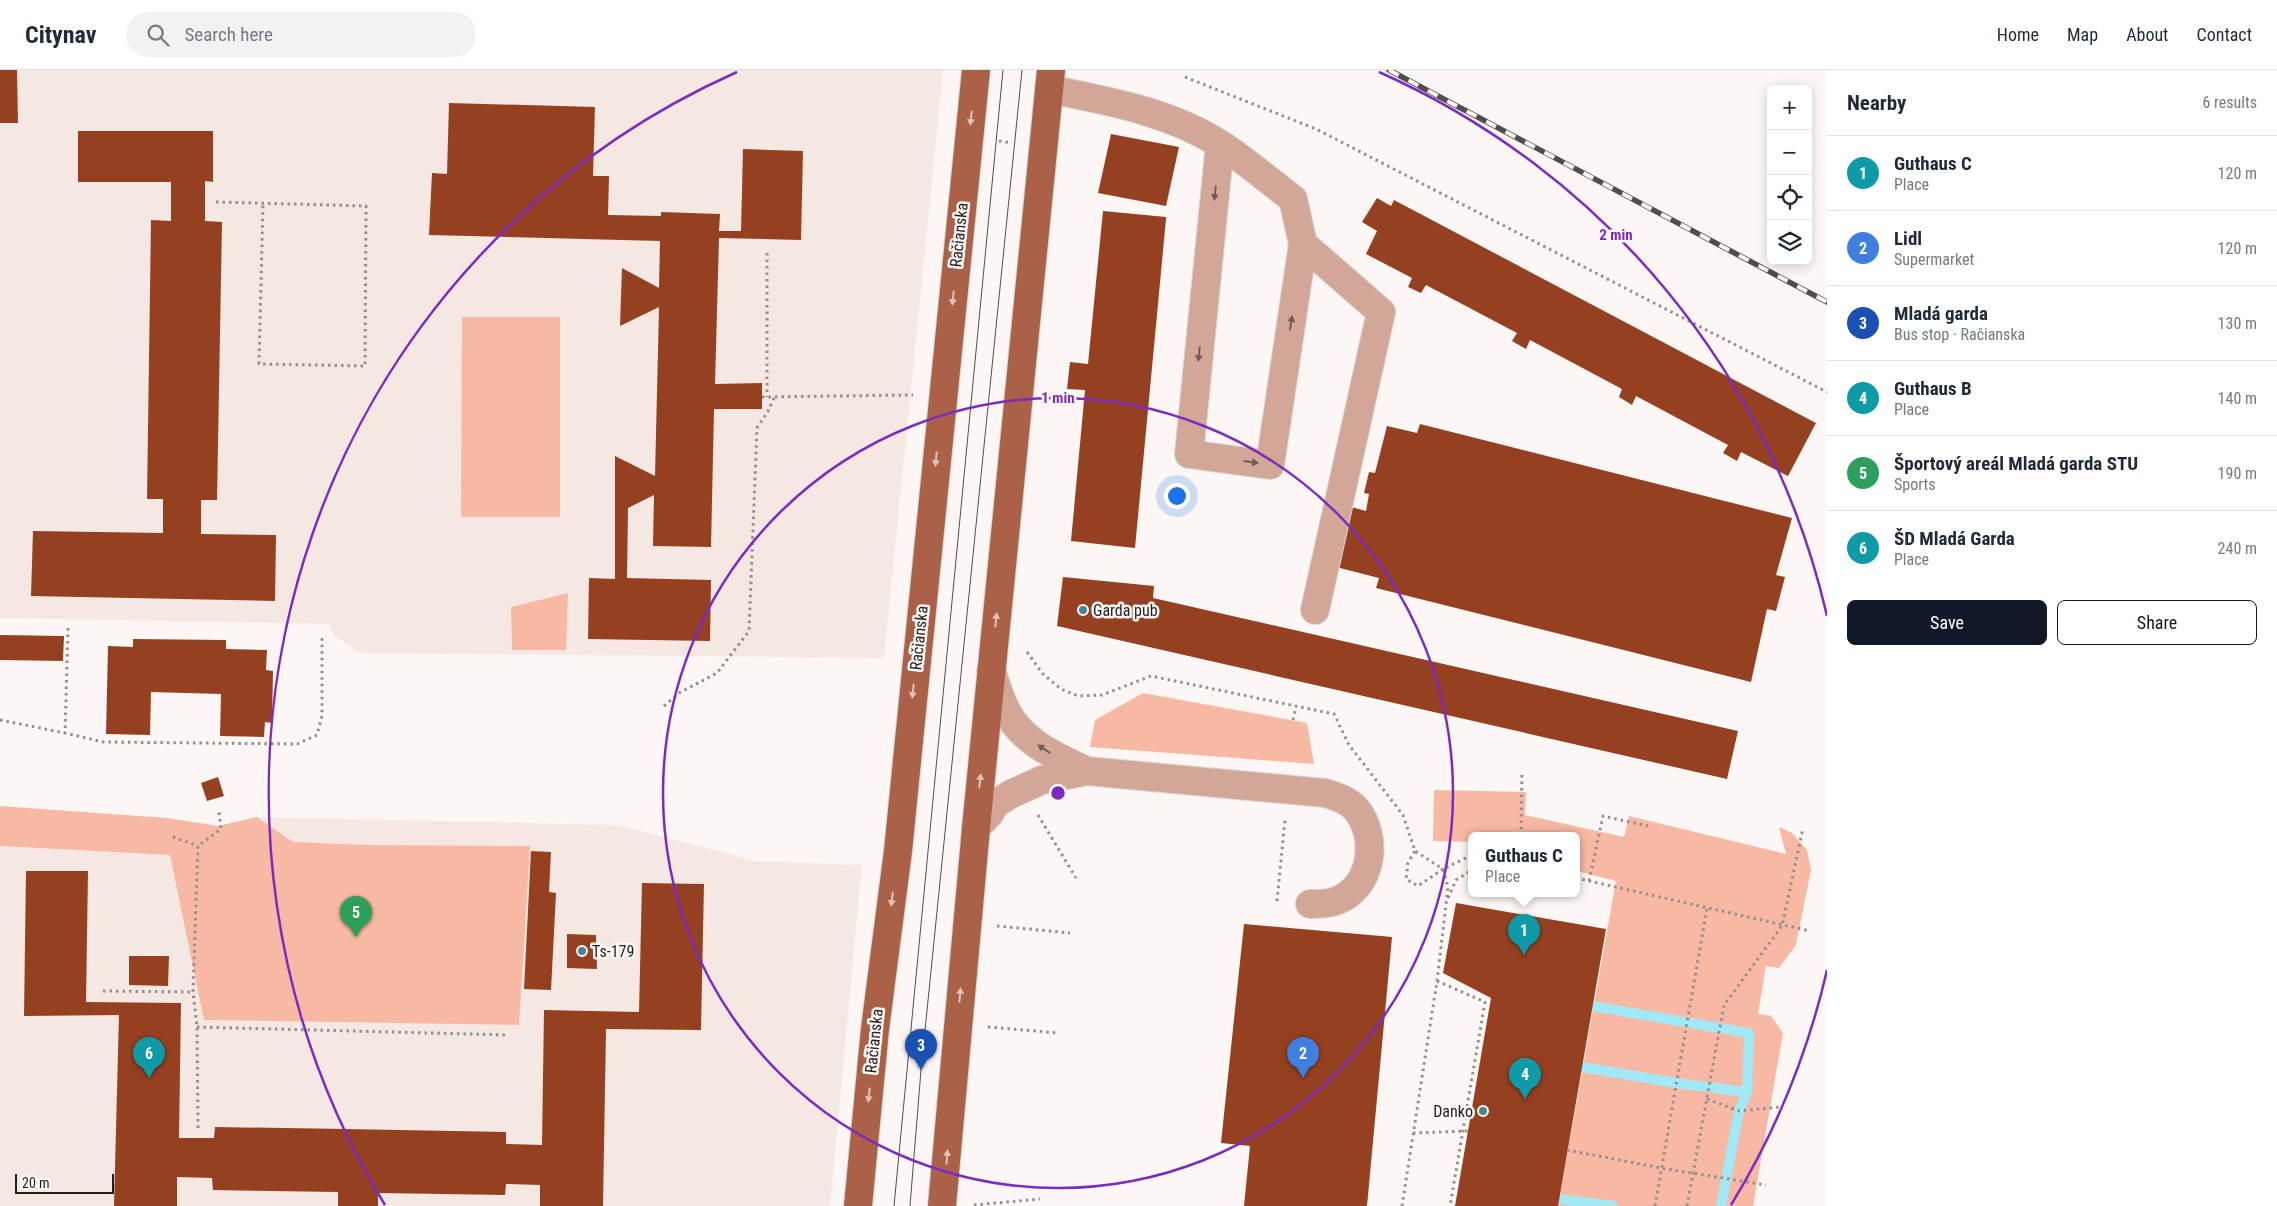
<!DOCTYPE html>
<meta charset="utf-8">
<style>
:root{--surface:#fff;--page:#f2f2f3;--text:#1f2937;--muted:#747a83;--line:#e0e1e3;--accent:#111827}
body{margin:0;font-family:"Roboto Condensed",sans-serif;background:var(--page);color:var(--text)}
.controls{position:absolute;right:15px;top:15px;display:grid;overflow:hidden;border-radius:8px;box-shadow:0 2px 12px #0003}
.controls button{width:45px;height:45px;display:grid;place-items:center;padding:0;border:0;border-bottom:1px solid var(--line);background:var(--surface);color:var(--text);font:25px sans-serif}
.scale{position:absolute;left:15px;bottom:12px;width:99px;box-sizing:border-box;padding-left:5px;border:2px solid #211f1f;border-top:0;font-size:14px;line-height:18px;white-space:nowrap;color:#211f1f;-webkit-text-stroke:4px #fcf7f5;paint-order:stroke}
.you{position:absolute;left:1176px;top:425px;width:18px;height:18px;margin:-12px;border:4px solid #fff;border-radius:50%;background:#1a73e8;box-shadow:0 0 0 8px #1a73e833}
.badge{display:grid;place-items:center;width:32px;height:32px;border-radius:50%;background:var(--accent);color:#fff;font-size:16px;font-weight:700}
.pin{position:absolute;translate:-50% -41px;filter:drop-shadow(0 1px 2px #0008)}
.pin::after{content:'';position:absolute;top:26px;width:18px;height:15px;background:inherit;clip-path:polygon(0 0,100% 0,50% 100%)}
.popup{position:absolute;left:1468px;top:762px;width:112px;height:65px;box-sizing:border-box;display:grid;place-content:center;border-radius:8px;background:var(--surface);filter:drop-shadow(0 1px 4px #0005);font-size:16px;white-space:nowrap;color:var(--muted)}
.popup b{font-size:19px;color:var(--text)}
.popup::after{content:'';position:absolute;left:50%;top:100%;margin-left:-10px;border:10px solid transparent;border-top-color:var(--surface)}
.list{margin:0;padding:0;list-style:none}
h2{display:flex;justify-content:space-between;align-items:center;height:65px;margin:0;padding:0 20px;font-size:21px}
h2 small{font-size:16px;font-weight:400;color:var(--muted)}
.list li{display:grid;grid-template-columns:32px 1fr auto;gap:15px;align-items:center;box-sizing:border-box;height:75px;padding:0 20px;border-top:1px solid var(--line)}
.list b{display:block;font-size:19px;white-space:nowrap}
.list p{margin:0;font-size:16px;white-space:nowrap;color:var(--muted)}
.list em{font-size:16px;font-style:normal;color:var(--muted)}
.actions{display:flex;gap:10px;padding:15px 20px}
.actions a{flex:1;padding:11px 0;border:1px solid var(--accent);border-radius:8px;text-align:center;font-size:18px;color:var(--accent)}
.actions .main{background:var(--accent);color:#fff}
.icon{flex:none;width:28px;height:28px;fill:none;stroke:currentColor;stroke-width:2;stroke-linecap:round;stroke-linejoin:round}
.map{position:relative;flex:none;width:1827px;height:1136px;overflow:hidden}
header{display:flex;align-items:center;gap:30px;box-sizing:border-box;height:70px;padding:0 25px;background:var(--surface);border-bottom:1px solid var(--line)}
header strong{font-size:24px}
nav{display:flex;gap:28px;margin-inline-start:auto;font-size:18px}
.search{width:350px;height:45px;background:var(--page);display:flex;align-items:center;gap:12px;box-sizing:border-box;padding:0 18px;border-radius:28px;color:var(--muted);font-size:19px}
main{display:flex}
aside{flex:1;background:var(--surface)}
.map>svg:first-child{display:block}
.built{fill:#f5e8e3}
.green{fill:#f8b9a4}
.lines{fill:none;stroke-linecap:round;stroke-linejoin:round}
.stream{stroke:#a1e9f7;stroke-width:10}
.building{fill:#944021}
.minor-casing{stroke:#d9d4d3;stroke-width:30}
.major-casing{stroke:#d9d4d3;stroke-width:30}
.path{stroke:#938f8e;stroke-width:3;stroke-dasharray:2.5 4;stroke-linecap:butt}
.minor{stroke:#d2a798;stroke-width:28}
.major{stroke:#ab6147;stroke-width:28}
.tram{stroke:#504e4d;stroke-width:1}
.rail-casing{stroke:#504e4d;stroke-width:5.5}
.rail{stroke:#fcf7f5;stroke-width:4;stroke-dasharray:11;stroke-linecap:butt}
.oneway{fill:#e0c2b8}
.oneway2{fill:#715c55}
.ring{fill:none;stroke:#7b2cbf;stroke-width:2.5}
.poi-dot{fill:#418693;stroke:#fcf7f5;stroke-width:2}
.labels{text-anchor:middle;dominant-baseline:central;stroke-width:5;stroke-linejoin:round;paint-order:stroke}
.street-label{font-size:16px;fill:#211f1f;stroke:#fcf7f5}
.poi-label{font-size:16px;fill:#211f1f;stroke:#fcf7f5;text-anchor:start}
.centre{fill:#7b2cbf;stroke:#fcf7f5;stroke-width:2.5}
.ring-label{font-size:15px;text-anchor:middle;font-weight:bold;fill:#7b2cbf;stroke:#fcf7f5;stroke-width:5;stroke-linejoin:round;paint-order:stroke}
</style>
<header>
<strong>Citynav</strong>
<div class="search"><svg class="icon" aria-label="search" viewBox="0 0 24 24"><circle cx="10" cy="10" r="6"/><path d="M15 15l6 6"/></svg>Search here</div>
<nav><a>Home</a><a>Map</a><a>About</a><a>Contact</a></nav>
</header>
<main>
<div class="map">
<svg width="1827" height="1136" viewBox="0 0 1827 1136">
<rect width="100%" height="100%" fill="#fcf7f5"/>
<path class="built" d="M0,0H943L884,588L359,583L334,565L329,554L0,548Z
M257,747L619,755L755,791L862,795L830,1136H0V776L170,785L218,756Z"/>
<path class="green" d="M462,247H560V447H461Z
M568,523L566,580H512L511,537Z
M1143,623L1307,653L1314,694L1090,677L1095,650Z
M1434,720L1526,722L1525,745L1624,767L1629,746L1786,784L1779,757L1792,763L1807,780L1811,800L1796,875L1779,898L1766,896L1758,944L1771,946L1783,963L1753,1136H1558L1616,811L1577,801L1576,766H1472L1471,772L1433,771Z
M0,736L167,748L218,756L257,747L293,772L369,775L530,776L519,955L204,950L170,785L0,776Z"/>
<g class="lines">
<path class="stream" d="M1592,936L1749,963L1747,1022L1739,1041L1721,1136
M1582,997L1676,1013L1747,1022
M1559,1129L1613,1136"/>
</g>
<path class="building" d="M0,0H17L18,53H0Z
M449,33L595,37L593,106H609L608,145L661,146V142L720,144L719,161H741L743,79L803,81L801,170L719,168L715,314L762,313V339H714L711,477L653,476L654,425L628,438L627,508L711,510L710,571L588,569L589,508L615,509V386L655,406L659,237L620,256L622,198L659,218L660,171L429,165L432,103L447,104Z
M78,61H213V112L205,111V151L222,152L217,430H201V464L276,465L275,531L31,526L33,461L163,463V429H147L151,150L171,151V112H78Z
M1111,64L1179,77L1166,136L1098,123Z
M1377,128L1391,136L1394,130L1816,353L1788,406L1741,382L1737,391L1723,383L1728,375L1636,326L1632,335L1619,327L1622,319L1530,270L1526,279L1512,271L1517,263L1426,215L1421,223L1408,217L1412,208L1366,184L1377,161L1362,152Z
M1103,141L1166,147V149L1135,478L1071,471L1085,320L1067,319L1070,292L1088,294Z
M1420,354L1792,448L1776,505L1785,507L1776,541L1767,539L1751,612L1376,518L1379,508L1336,497L1351,437L1366,441L1369,424L1364,423L1369,402L1375,403L1387,356L1417,363Z
M1063,507L1154,516L1153,528L1738,661L1727,709L1057,556Z
M0,565L64,566L63,591L0,590Z
M133,569L226,570V579L267,580L266,600L273,601L272,653L265,652L264,667L220,666L221,624L151,622L150,665L106,664L108,576L133,577Z
M218,707L224,726L207,731L201,713Z
M531,781L551,782L549,822L556,823L551,920L524,919Z
M26,801H88L86,932L181,933L179,1068H214L215,1057L345,1059L506,1062V1074L542,1075L544,940L639,942L642,813L704,814L701,960L606,959L603,1136H540V1115L506,1114L505,1125L378,1123V1136H338V1122L213,1120L212,1108L177,1107V1136H114L119,945L24,946Z
M1456,833L1606,859L1558,1136H1455L1491,928L1443,903Z
M1244,854L1392,867L1367,1136H1244L1250,1076L1221,1073Z
M567,864L596,865L597,899L567,898Z
M129,886H169L168,916L129,915Z"/>
<g class="lines">
<g class="minor-casing">
<path id="minor" d="M1049,19C1107,31 1168,41 1220,74C1245,90 1269,111 1293,129L1303,174L1381,242L1315,540
M1220,74L1189,384L1270,395L1303,174
M991,601C996,613 999,626 1005,638C1021,672 1055,686 1087,701
M976,758L990,743L995,734L1011,724L1042,710L1087,701L1325,723C1336,726 1348,730 1356,739C1379,767 1373,817 1336,831C1328,834 1318,834 1310,834"/>
</g>
<g class="major-casing">
<path id="major" d="M858,1136L875,959L898,781L976,0
M942,1136L976,758L1051,0"/>
</g>
<path class="path" d="M1185,7L1316,59L1827,322
M999,71L1012,73
M216,132L366,136L365,296L259,294L263,133
M767,183V327
M762,327L913,325
M68,558L65,663L103,672L297,674L317,665L322,646V565
M1027,582L1043,604L1061,619L1078,626L1102,625L1151,606L1334,644L1349,675L1403,745L1415,781L1443,799L1418,816L1406,809L1408,793L1415,781
M664,636L679,623L717,603L749,561L757,358L768,341L775,326
M0,650L65,663
M1293,650L1296,637
M1038,745L1076,808
M1521,766L1522,701
M173,767L198,776
M1576,808L1810,861
M1589,811L1603,746L1648,756
M1448,828L1456,810L1472,800
M1277,831L1285,750
M997,856L1070,863
M1437,911L1485,932L1450,1136
M103,921L193,922
M197,957L508,965
M988,957L1059,963
M1707,1029L1739,1041L1780,1037
M198,1058L197,957L193,922L198,776L221,759L219,742
M1413,1063L1468,1061
M1567,1080L1661,1098L1766,1115
M974,1135L1040,1129
M1402,1136L1437,911L1448,817L1443,799L1472,785
M1655,1136L1707,838
M1687,1136L1724,935L1782,856L1803,758"/>
<use href="#minor" class="minor"/>
<use href="#major" class="major"/>
<path class="tram" d="M894,1136L1003,0
M910,1136L921,1000L1022,0"/>
<g class="rail-casing">
<path id="rail" d="M1389,0L1827,232"/>
</g>
<use href="#rail" class="rail"/>
</g>
<defs><path id="oneway-solid" d="M-6-.8H1V-3.2L6.5 0L1 3.2V.8H-6Z" transform="scale(1.25)"/></defs>
<g class="oneway">
<use href="#oneway-solid" transform="translate(971 48) rotate(96)"/>
<use href="#oneway-solid" transform="translate(953 228) rotate(96)"/>
<use href="#oneway-solid" transform="translate(936 389) rotate(96)"/>
<use href="#oneway-solid" transform="translate(996 550) rotate(-84)"/>
<use href="#oneway-solid" transform="translate(913 621) rotate(96)"/>
<use href="#oneway-solid" transform="translate(980 711) rotate(-84)"/>
<use href="#oneway-solid" transform="translate(892 829) rotate(97)"/>
<use href="#oneway-solid" transform="translate(960 925) rotate(-85)"/>
<use href="#oneway-solid" transform="translate(869 1025) rotate(96)"/>
<use href="#oneway-solid" transform="translate(947 1087) rotate(-85)"/>
</g>
<g class="oneway2">
<use href="#oneway-solid" transform="translate(1215 123) rotate(96)"/>
<use href="#oneway-solid" transform="translate(1291 253) rotate(-81)"/>
<use href="#oneway-solid" transform="translate(1199 284) rotate(96)"/>
<use href="#oneway-solid" transform="translate(1251 392) rotate(8)"/>
<use href="#oneway-solid" transform="translate(1044 679) rotate(-146)"/>
</g>
<g class="ring">
<circle cx="1058" cy="723" r="395"/>
<path d="M1827 900A789 789 0 0 1 1731 1135M385 1135A789 789 0 0 1 737 2M1379 2A789 789 0 0 1 1827 546"/>
</g>
<g class="poi-dot">
<circle cx="1083" cy="540" r="5"/>
<circle cx="582" cy="881" r="5"/>
<circle cx="1483" cy="1041" r="5"/>
</g>
<g class="labels">
<g class="street-label">
<text transform="translate(959 165) rotate(-84)">Račianska</text>
<text transform="translate(919 568) rotate(-84)">Račianska</text>
<text transform="translate(874 971) rotate(-84)">Račianska</text>
</g>
<g class="poi-label">
<text x="1093" y="540">Garda pub</text>
<text x="592" y="881">Ts-179</text>
<text x="1473" y="1041" text-anchor="end">Danko</text>
</g>
</g>
<circle cx="1058" cy="723" r="8" class="centre"/>
<g class="ring-label">
<text x="1616" y="170">2 min</text>
<text x="1058" y="333">1 min</text>
</g>
</svg>
<div class="controls">
<button>+</button>
<button>−</button>
<button><svg class="icon" aria-label="locate" viewBox="0 0 24 24"><circle cx="12" cy="12" r="6"/><path d="M12 2v4M12 18v4M2 12h4M18 12h4"/></svg></button>
<button><svg class="icon" aria-label="layers" viewBox="0 0 24 24"><path d="M12 4l9 5-9 5-9-5zM3 14l9 5 9-5"/></svg></button>
</div>
<div class="scale">20 m</div>
<div class="you"></div>
<div class="pin badge" style="left:1524px;top:885px;background:#0f9aa8">1</div>
<div class="popup"><b>Guthaus C</b>Place</div>
<div class="pin badge" style="left:1303px;top:1008px;background:#3f7fe0">2</div>
<div class="pin badge" style="left:921px;top:1000px;background:#1a4fb4">3</div>
<div class="pin badge" style="left:1525px;top:1029px;background:#0f9aa8">4</div>
<div class="pin badge" style="left:356px;top:867px;background:#2e9e5b">5</div>
<div class="pin badge" style="left:149px;top:1008px;background:#0f9aa8">6</div>
</div>
<aside>
<h2>Nearby<small>6 results</small></h2>
<ul class="list">
<li><span class="badge" style="background:#0f9aa8">1</span><div><b>Guthaus C</b><p>Place</p></div><em>120 m</em></li>
<li><span class="badge" style="background:#3f7fe0">2</span><div><b>Lidl</b><p>Supermarket</p></div><em>120 m</em></li>
<li><span class="badge" style="background:#1a4fb4">3</span><div><b>Mladá garda</b><p>Bus stop · Račianska</p></div><em>130 m</em></li>
<li><span class="badge" style="background:#0f9aa8">4</span><div><b>Guthaus B</b><p>Place</p></div><em>140 m</em></li>
<li><span class="badge" style="background:#2e9e5b">5</span><div><b>Športový areál Mladá garda STU</b><p>Sports</p></div><em>190 m</em></li>
<li><span class="badge" style="background:#0f9aa8">6</span><div><b>ŠD Mladá Garda</b><p>Place</p></div><em>240 m</em></li>
</ul>
<div class="actions"><a class="main">Save</a><a>Share</a></div>
</aside>
</main>
